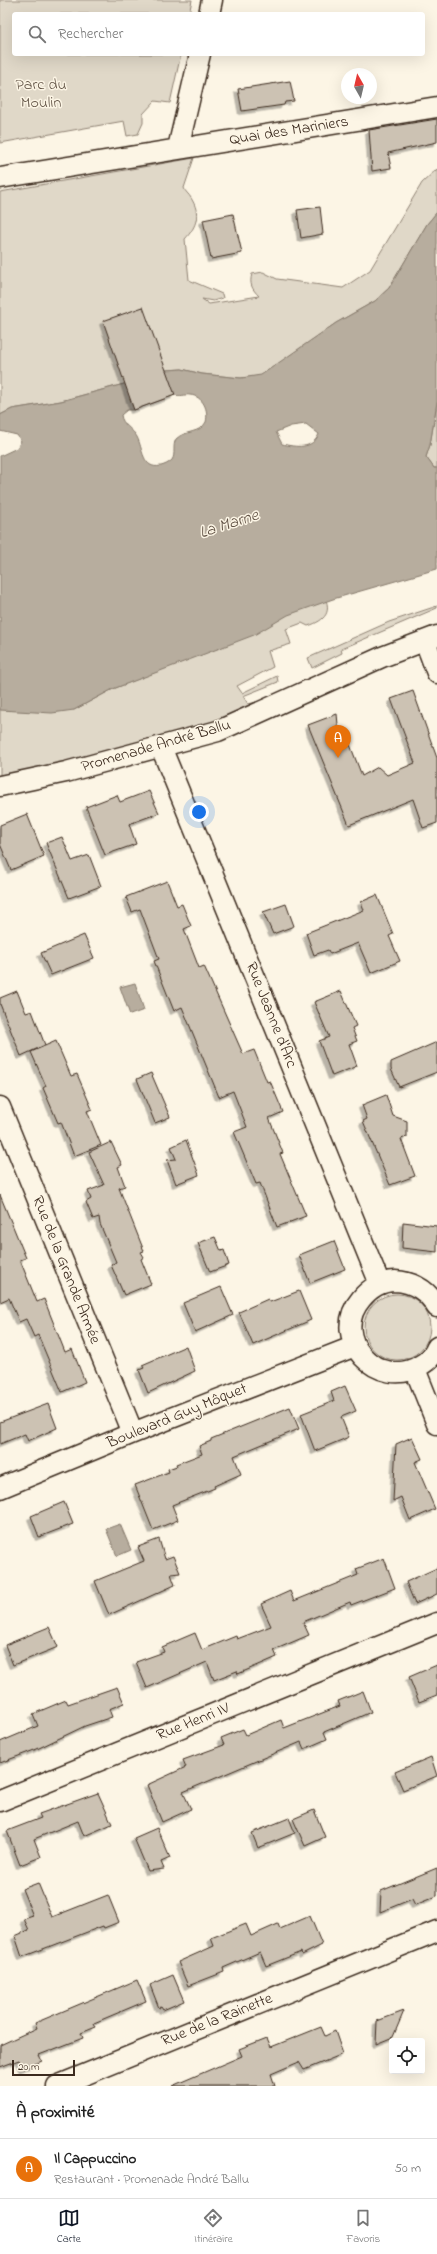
<!DOCTYPE html>
<html lang="fr">
<meta charset="utf-8">
<style>
:root{--surface:#fff;--page:#f6f6f6;--text:#222;--muted:#767676;--line:#e0e0e0;--accent:#111827}
body{margin:0;font-family:"Indie Flower",sans-serif;background:var(--page);color:var(--text)}
.controls{position:absolute;right:12px;bottom:12px;display:grid;overflow:hidden;border-radius:4px;box-shadow:0 4px 16px #0002}
.controls button{width:36px;height:36px;display:grid;place-items:center;padding:0;border:0;border-bottom:1px solid var(--line);background:var(--surface);color:var(--text);font:20px sans-serif}
.compass{position:absolute;left:341px;top:68px;width:36px;height:36px;border-radius:50%;background:var(--surface);box-shadow:0 4px 16px #0002;rotate:352deg}
.scale{position:absolute;left:12px;bottom:10px;width:63px;box-sizing:border-box;padding-left:4px;border:2px solid #3b2a1e;border-top:0;font-size:11px;line-height:14px;white-space:nowrap;color:#3b2a1e;-webkit-text-stroke:3px #fcf5e5;paint-order:stroke}
.you{position:absolute;left:199px;top:812px;width:14px;height:14px;margin:-10px;border:3px solid #fff;border-radius:50%;background:#1a73e8;box-shadow:0 0 0 6px #1a73e833}
.badge{display:grid;place-items:center;width:26px;height:26px;border-radius:50%;background:var(--accent);color:#fff;font-size:13px;font-weight:700}
.pin{position:absolute;translate:-50% -33px;filter:drop-shadow(0 1px 2px #0008)}
.pin::after{content:'';position:absolute;top:21px;width:14px;height:12px;background:inherit;clip-path:polygon(0 0,100% 0,50% 100%)}
.list{margin:0;padding:0;list-style:none}
h2{display:flex;justify-content:space-between;align-items:center;height:52px;margin:0;padding:0 16px;font-size:17px}
h2 small{font-size:13px;font-weight:400;color:var(--muted)}
.list li{display:grid;grid-template-columns:26px 1fr auto;gap:12px;align-items:center;box-sizing:border-box;height:60px;padding:0 16px;border-top:1px solid var(--line)}
.list b{display:block;font-size:15px;white-space:nowrap}
.list p{margin:0;font-size:13px;white-space:nowrap;color:var(--muted)}
.list em{font-size:13px;font-style:normal;color:var(--muted)}
.icon{flex:none;width:22px;height:22px;fill:none;stroke:currentColor;stroke-width:2;stroke-linecap:round;stroke-linejoin:round}
.map{position:relative;flex:none;width:437px;height:2086px;overflow:hidden}
.search{position:absolute;background:var(--surface);box-shadow:0 4px 16px #0002;left:12px;right:12px;top:12px;height:44px;display:flex;align-items:center;gap:10px;box-sizing:border-box;padding:0 14px;border-radius:4px;color:var(--muted);font-size:15px}
.sheet{height:112px;background:var(--surface)}
nav{display:flex;justify-content:space-around;align-items:center;box-sizing:border-box;height:56px;border-top:1px solid var(--line);background:var(--surface);font-size:11px;color:var(--muted)}
nav a{display:grid;justify-items:center;gap:2px}
nav .on{color:var(--accent)}
.map>svg:first-child{display:block}
.green{fill:#e0d8c8;stroke:#8e8173}
.water{fill:#b7ad9e;stroke:#85796b;fill-rule:evenodd}
.building{fill:#ccc2b3;stroke:#3b2a1e;filter:url(#shadow)}
.lines{fill:none;stroke-linecap:round;stroke-linejoin:round}
.street-casing{stroke:#3b2a1e;stroke-width:23}
.street{stroke:#fcf5e5;stroke-width:20}
.labels{text-anchor:middle;dominant-baseline:central;stroke-width:3;stroke-linejoin:round;paint-order:stroke}
.park-label{font-size:16px;fill:#645648;stroke:#fcf5e5}
.street-label{font-size:16px;fill:#3b2a1e;stroke:#fcf5e5}
.water-label{font-size:17px;font-style:italic;fill:#605144;stroke:#fcf5e5}
</style>
<div class="map">
<svg width="437" height="2086" viewBox="0 0 437 2086">
<defs>
<filter id="shadow"><feDropShadow dx="-3.5" dy="3.5" stdDeviation="0" flood-color="#0004"/></filter>
</defs>
<rect width="100%" height="100%" fill="#fcf5e5"/>
<filter id="ink" filterUnits="userSpaceOnUse"><feTurbulence type="fractalNoise" baseFrequency=".025" numOctaves="2"/><feDisplacementMap in="SourceGraphic" scale="8" xChannelSelector="R" yChannelSelector="G"/><feConvolveMatrix kernelMatrix="1 2 1 2 8 2 1 2 1" color-interpolation-filters="sRGB"/></filter>
<g filter="url(#ink)">
<path class="green" d="M0,0H192L189,14H14V54H181L170,103L155,101L143,114V123L138,134L127,136L124,121L0,143Z
M194,158L184,188C185,192 189,194 191,198C201,214 197,226 185,239L189,280L222,294L223,298L213,301L202,299L209,304L259,296C252,289 249,284 252,274L263,272L277,279L343,288L370,270L422,183L437,169V212L427,224L389,288L375,301L336,323L261,376L241,378L202,374L182,369L166,370L124,384L61,401L12,409L0,415V192Z
M437,402V468H434L426,457L430,445Z
M324,595C332,612 326,620 308,626L302,623L286,629L291,644L268,651L273,667L237,686L242,693L277,676L278,682L243,696L248,704L266,700L221,724L0,778V682L74,710L113,689L203,653Z
M437,606V608L341,649L342,653L312,668L308,658L389,622Z
M364 1327a33 33 0 1 1 66 0a33 33 0 1 1-66 0Z"/>
<path class="water" d="M437,212V402L430,445L426,457L434,468H437V569L333,599L288,615L254,635L113,689L74,710L52,713L0,710V456L17,448L21,441L17,435L0,431V415L12,409L61,401L124,384L166,370L182,369L202,374L241,378L261,375L336,323L375,301L389,288L427,224ZM175,395C180,397 185,394 190,395C203,396 209,410 206,422C200,434 185,430 176,439C172,446 176,454 172,460C169,463 165,465 161,466C142,470 143,448 137,437C133,429 122,425 121,415L127,410H134ZM306,424L319,434C312,450 296,447 282,444L276,432L291,426Z
M135,983L144,1010L130,1015L120,987Z
M120,1524L131,1550L117,1556L106,1529Z"/>
<path class="building" d="M290,81L294,101L285,102L284,105L242,111L238,89Z
M437,119V142L388,153L391,168L372,171L369,130Z
M320,207L323,234L301,238L297,210Z
M233,214L242,253L211,259L203,220Z
M143,307L175,395L134,410L103,321Z
M413,691L437,758V823L423,828L413,799L349,825L308,725L337,714L340,746L349,742L362,776L378,767L387,775L415,763L391,699Z
M149,791L159,813L129,824L136,844L105,855L86,807L117,795L120,802Z
M27,814L44,856L11,870L0,844V825Z
M62,837L72,861L89,855L101,886L69,898L46,843Z
M167,881L177,906L182,904L191,926L184,929L199,968L204,966L243,1054L254,1050L267,1082L270,1081L283,1112L269,1118L283,1153L280,1154L306,1216L277,1227L260,1183L256,1184L234,1132L247,1127L233,1091L219,1097L182,1007L174,1011L154,961L159,959L140,909L132,912L126,897Z
M377,895L393,934L389,936L400,961L371,973L358,943L330,954L328,950L314,955L306,933L364,910L361,902Z
M286,904L294,926L273,934L263,912Z
M84,935L94,958L51,975L41,953Z
M17,991L26,1013L32,1011L45,1045L21,1056L0,1004V998Z
M341,991L356,1026L352,1028L357,1041L349,1044L357,1066L332,1076L319,1041L329,1037L314,1002Z
M56,1041L71,1076L77,1074L92,1109L87,1111L101,1145L74,1156L61,1122L58,1123L43,1088L46,1086L31,1052Z
M437,1042V1072L399,1087L391,1069V1062Z
M151,1073L170,1117L155,1123L137,1079Z
M386,1095L393,1116L407,1121V1137L401,1139L415,1176L390,1185L363,1121L367,1119L362,1105Z
M186,1140L199,1175L176,1184L167,1160L176,1159L171,1147Z
M111,1142L122,1165L118,1167L125,1186L119,1188L144,1251L141,1252L144,1257L141,1259L151,1284L124,1295L111,1265L116,1262L100,1224L99,1217L93,1219L86,1202L91,1199L88,1191L104,1185L89,1152Z
M0,1195L26,1258L20,1260L37,1302L44,1299L65,1352L72,1349L85,1382L62,1392L38,1335L34,1337L26,1319L19,1322L9,1298L0,1302Z
M403,1222L437,1226V1252L402,1248Z
M215,1237L221,1251L224,1250L229,1265L210,1272L198,1243Z
M334,1241L345,1269L310,1283L299,1255Z
M221,1287L233,1315L195,1332L183,1303Z
M299,1291L311,1320L253,1345L239,1312L268,1299L270,1302Z
M186,1346L195,1371L148,1393L139,1370L144,1368L142,1365Z
M345,1386L356,1411L341,1417L349,1437L315,1451L301,1414L334,1401L331,1392Z
M48,1404L57,1428L28,1441L25,1434L0,1444V1422Z
M290,1407L299,1429L234,1456L241,1474L214,1486L215,1488L172,1505L178,1520L153,1530L135,1485L169,1472L168,1469L177,1466L176,1464L202,1454L199,1446L211,1441V1439Z
M412,1437L422,1459L415,1462L435,1509L410,1520L401,1497L393,1501L396,1444Z
M64,1502L73,1524L39,1537L31,1516Z
M159,1539L165,1559L173,1556L180,1573L171,1574L175,1585L109,1615L95,1581L144,1561L138,1547Z
M384,1558L395,1588L351,1605L350,1602L303,1622L309,1635L274,1650L277,1657L238,1674L237,1671L214,1680L207,1662L147,1688L136,1662L164,1652L162,1647L195,1633L202,1650L236,1636L237,1639L271,1626L261,1604L290,1591L294,1601L358,1575L356,1569Z
M437,1568V1594L415,1604L406,1582Z
M49,1627L58,1647L13,1665L5,1645Z
M437,1665V1695L419,1702L409,1677Z
M117,1687L124,1703L109,1709L112,1717L85,1726L37,1749L0,1763V1742L38,1726L33,1714L66,1700L68,1704Z
M363,1691L371,1712L324,1732L327,1739L304,1749L301,1742L183,1792L191,1809L162,1822L147,1785L186,1767L183,1760L224,1745L221,1738L243,1729L246,1735L281,1720L284,1728L340,1706L338,1701Z
M431,1757L437,1776L403,1790L395,1772Z
M98,1793L112,1824L84,1836L78,1821L34,1839L41,1857L20,1865L7,1831L41,1818L39,1814Z
M314,1810L325,1837L305,1846L293,1819Z
M289,1818L295,1833L258,1848L252,1833Z
M157,1828L170,1858L161,1862L164,1869L148,1871L134,1838Z
M437,1868V1896L415,1905L412,1899L380,1912L381,1891Z
M38,1883L52,1917L108,1895L119,1922L104,1928L103,1926L22,1957L15,1936L29,1930L24,1919L33,1916L22,1889Z
M310,1916L322,1945L302,1955L301,1952L266,1966L260,1952L223,1968L224,1972L188,1986L178,1962L214,1946L211,1938L246,1924L251,1936L278,1924L280,1929Z
M173,1975L184,2001L163,2010L161,2007L159,2008L150,1985Z
M137,1980L146,2001L94,2023L96,2027L81,2033L83,2038L39,2055L42,2061L23,2069L19,2060L0,2067V2045L37,2028L35,2023Z
M404,2011L393,2037L376,2044L377,2021Z
M321,2027L325,2036L335,2031L343,2054L304,2070L299,2062L271,2074L275,2086H172L242,2056L239,2049L267,2038L271,2047Z"/>
<g class="lines">
<g class="street-casing">
<path id="street" d="M209,14L212,0
M178,148L200,54
M0,178L437,107
M425,641L437,673
M161,747L380,1284
M0,786L66,772L218,731L382,657L437,636
M0,1107L133,1433
M437,1307C428,1291 414,1282 395,1281C381,1281 369,1289 361,1299C328,1338 379,1392 421,1365C428,1361 434,1355 437,1347
M415,1369L437,1424
M0,1488L133,1433L355,1346
M0,1801L437,1623
M57,2086L437,1931"/>
</g>
<use href="#street" class="street"/>
</g>
</g>
<g class="labels">
<g class="park-label">
<text x="41" y="85">Parc du<tspan x="41" dy="18">Moulin</tspan></text>
</g>
<g class="street-label">
<text transform="translate(289 131) rotate(-9)">Quai des Mariniers</text>
<text transform="translate(156 746) rotate(-16)">Promenade André Ballu</text>
<text transform="translate(271 1015) rotate(68)">Rue Jeanne d'Arc</text>
<text transform="translate(66 1270) rotate(68)">Rue de la Grande Armée</text>
<text transform="translate(177 1416) rotate(-22)">Boulevard Guy Môquet</text>
<text transform="translate(193 1722) rotate(-22)">Rue Henri IV</text>
<text transform="translate(217 2020) rotate(-22)">Rue de la Rainette</text>
</g>
<g class="water-label">
<text transform="translate(229 524) rotate(-18)">La Marne</text>
</g>
</g>
</svg>
<div class="controls">
<button><svg class="icon" aria-label="locate" viewBox="0 0 24 24"><circle cx="12" cy="12" r="6"/><path d="M12 2v4M12 18v4M2 12h4M18 12h4"/></svg></button>
</div>
<svg class="compass" viewBox="-18 -18 36 36"><path d="M0-13l5 13h-10z" fill="#e53935"/><path d="M0 13l5-13h-10z" fill="#767676"/></svg>
<div class="scale">20 m</div>
<div class="you"></div>
<div class="pin badge" style="left:338px;top:758px;background:#e8710a">A</div>
<div class="search"><svg class="icon" aria-label="search" viewBox="0 0 24 24"><circle cx="10" cy="10" r="6"/><path d="M15 15l6 6"/></svg>Rechercher</div>
</div>
<section class="sheet">
<h2>À proximité<small></small></h2>
<ul class="list">
<li><span class="badge" style="background:#e8710a">A</span><div><b>Il Cappuccino</b><p>Restaurant · Promenade André Ballu</p></div><em>50 m</em></li>
</ul>
</section>
<nav>
<a class="on"><svg class="icon" aria-label="map" viewBox="0 0 24 24"><path d="M3 6l6-2 6 2 6-2v14l-6 2-6-2-6 2zM9 4v14M15 6v14"/></svg>Carte</a>
<a><svg class="icon" aria-label="directions" viewBox="0 0 24 24"><path d="M12 3l9 9-9 9-9-9zM9 14v-3h6M13 9l2 2-2 2"/></svg>Itinéraire</a>
<a><svg class="icon" aria-label="saved" viewBox="0 0 24 24"><path d="M7 4h10v16l-5-4-5 4z"/></svg>Favoris</a>
</nav>
